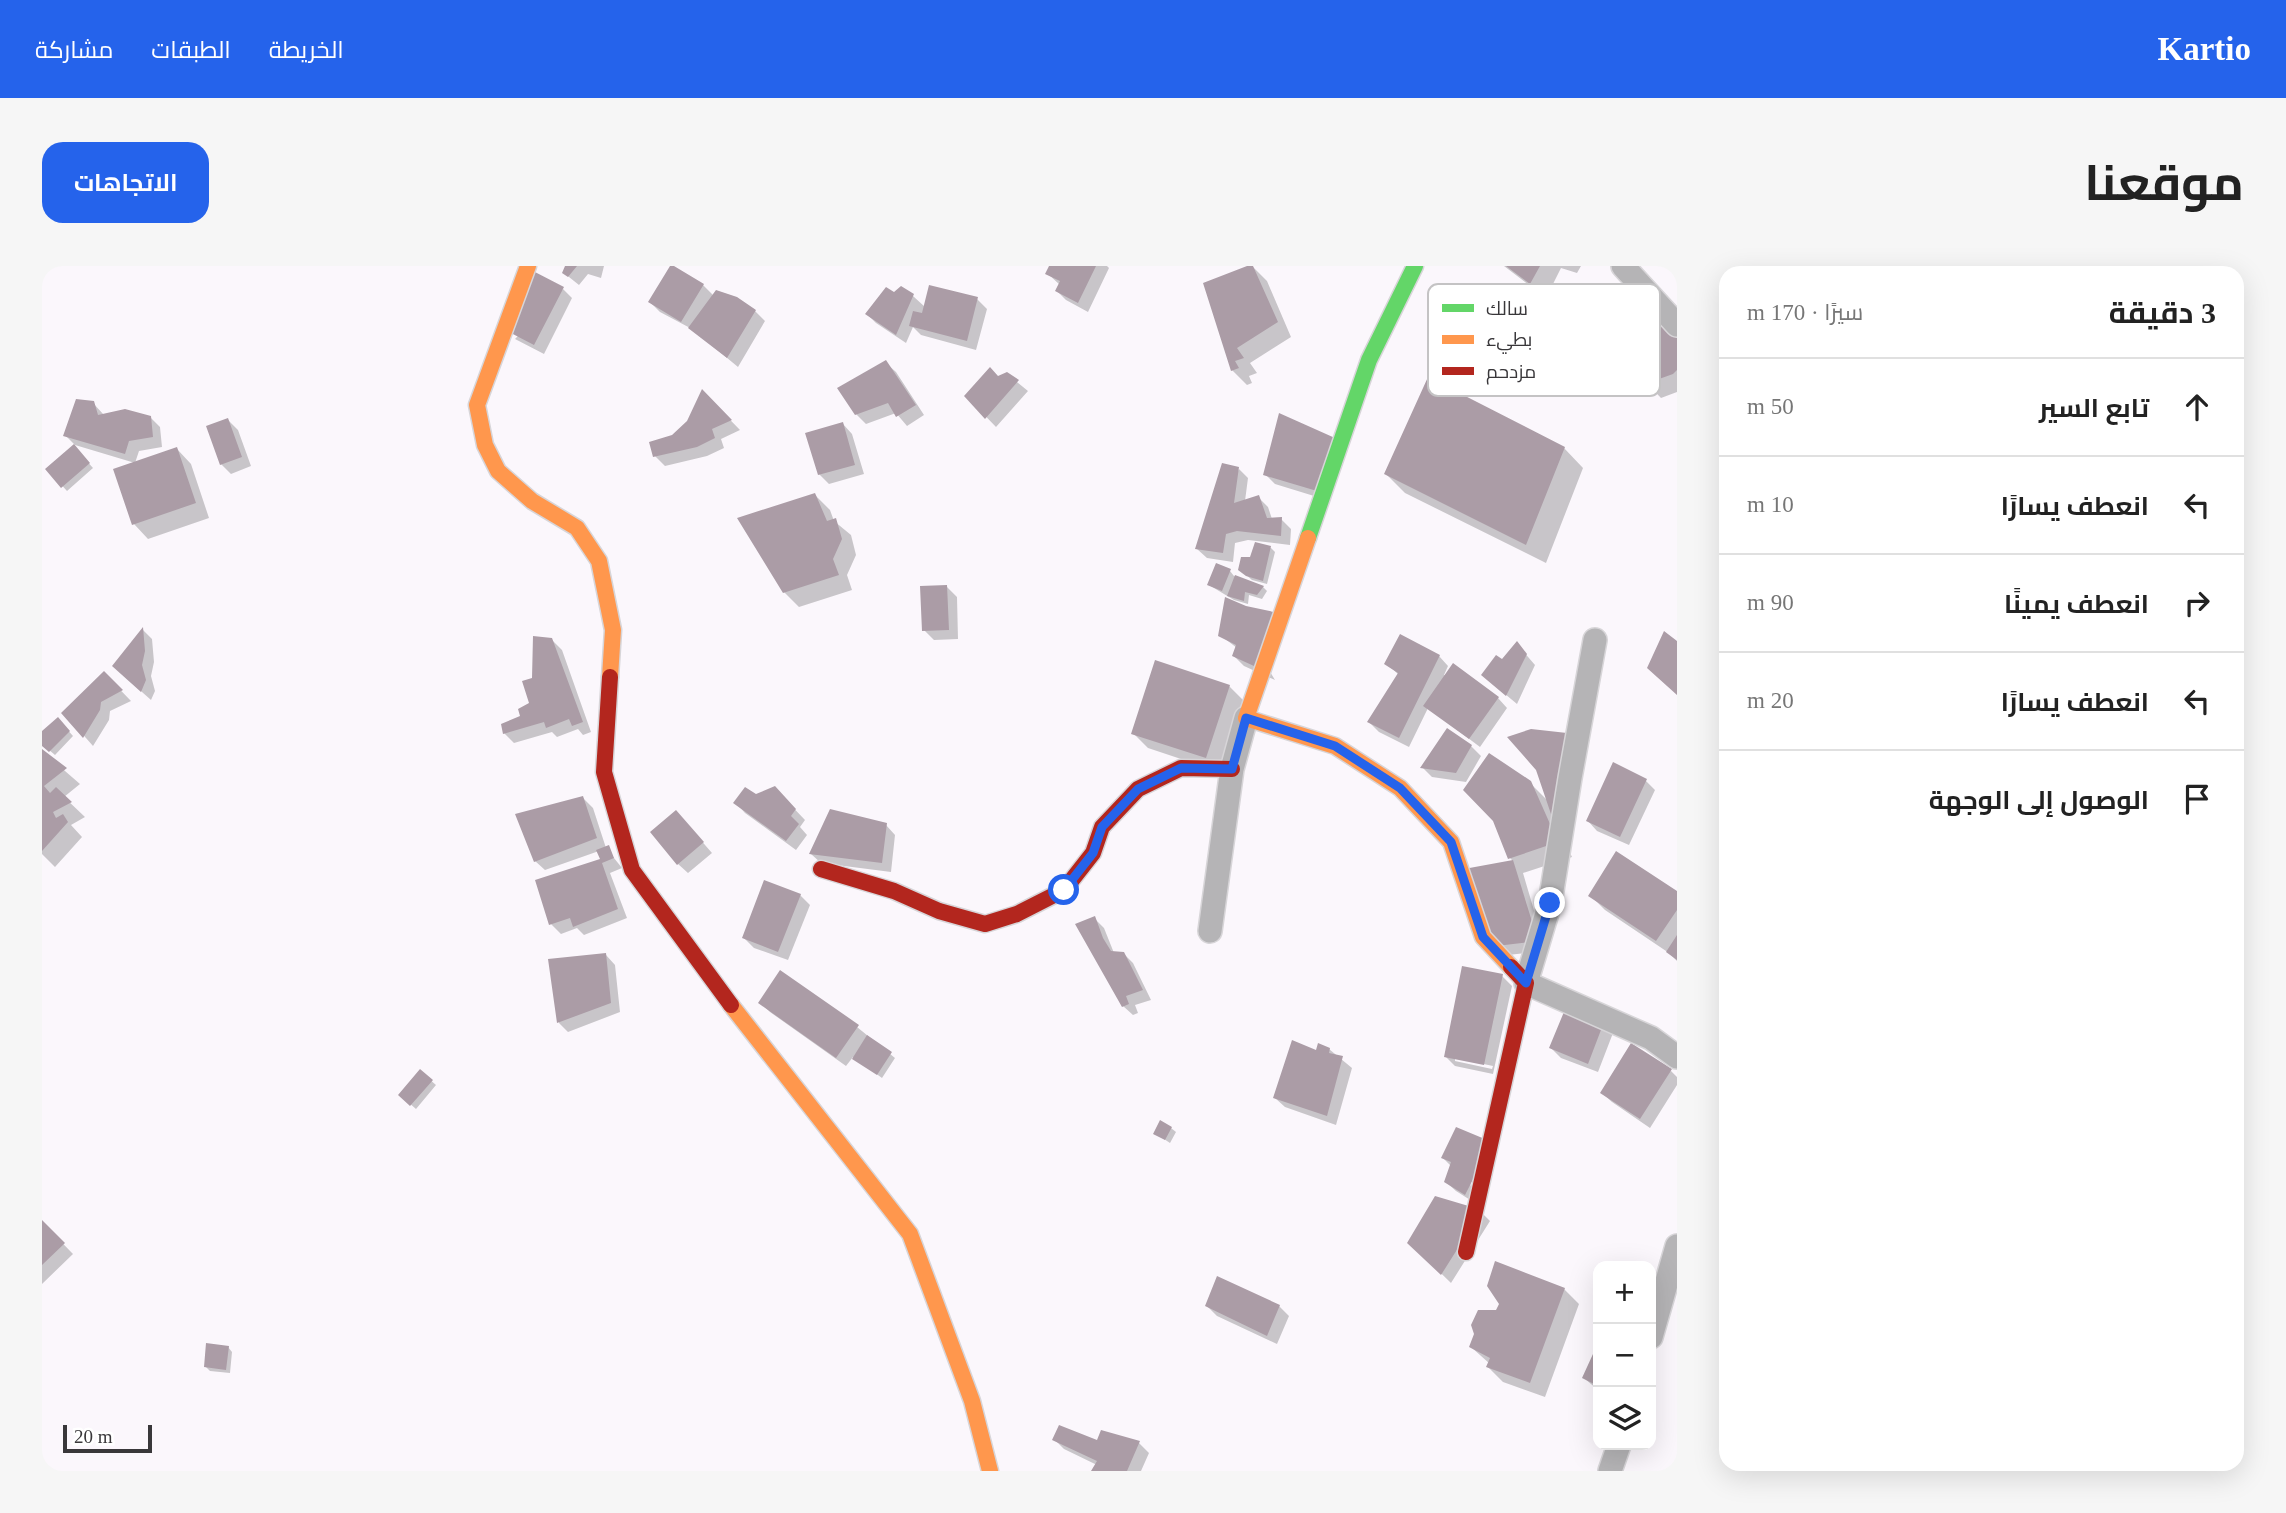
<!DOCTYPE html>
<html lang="ar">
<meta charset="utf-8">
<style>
:root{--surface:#fff;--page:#f6f6f6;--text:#222;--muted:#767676;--line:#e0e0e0;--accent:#2563eb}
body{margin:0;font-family:"Times New Roman",Cairo,serif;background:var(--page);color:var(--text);direction:rtl}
.controls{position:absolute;right:21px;bottom:21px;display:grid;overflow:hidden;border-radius:14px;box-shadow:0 7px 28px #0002}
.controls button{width:63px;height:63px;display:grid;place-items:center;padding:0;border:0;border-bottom:2px solid var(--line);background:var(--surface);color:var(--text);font:35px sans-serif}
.scale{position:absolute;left:21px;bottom:18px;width:89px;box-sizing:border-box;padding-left:7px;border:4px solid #39373a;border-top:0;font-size:19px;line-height:24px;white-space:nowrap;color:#39373a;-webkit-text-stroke:5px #fff;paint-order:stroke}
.stop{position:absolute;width:21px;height:21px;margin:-16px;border:5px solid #2563eb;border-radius:50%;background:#fff}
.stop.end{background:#2563eb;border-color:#fff;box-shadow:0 2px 7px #0008}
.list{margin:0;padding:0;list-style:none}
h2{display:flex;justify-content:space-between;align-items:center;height:91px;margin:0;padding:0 28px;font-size:30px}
h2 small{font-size:23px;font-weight:400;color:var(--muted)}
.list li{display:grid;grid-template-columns:46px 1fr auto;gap:21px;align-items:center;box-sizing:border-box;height:98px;padding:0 28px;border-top:2px solid var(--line)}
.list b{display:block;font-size:26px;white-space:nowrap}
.list em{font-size:23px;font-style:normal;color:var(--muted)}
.icon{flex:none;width:38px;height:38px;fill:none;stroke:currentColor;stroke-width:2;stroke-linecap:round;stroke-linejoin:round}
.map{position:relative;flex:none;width:1635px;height:1205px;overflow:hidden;direction:ltr;border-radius:21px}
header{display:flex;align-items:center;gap:42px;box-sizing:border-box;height:98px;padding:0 35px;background:var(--accent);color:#fff}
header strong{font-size:33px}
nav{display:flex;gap:38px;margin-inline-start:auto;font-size:24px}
.intro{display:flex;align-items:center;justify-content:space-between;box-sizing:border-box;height:168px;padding:0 42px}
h1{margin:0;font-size:49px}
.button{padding:18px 32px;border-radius:21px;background:var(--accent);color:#fff;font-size:24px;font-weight:700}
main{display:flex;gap:42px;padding:0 42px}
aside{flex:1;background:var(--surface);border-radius:21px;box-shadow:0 7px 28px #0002}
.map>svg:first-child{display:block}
.shadow{fill:#0003;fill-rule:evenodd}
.building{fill:#ab9ca6}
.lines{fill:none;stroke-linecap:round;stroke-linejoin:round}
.street-casing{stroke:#d7d5d8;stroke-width:26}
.fast-casing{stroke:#d7d5d8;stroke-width:19}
.slow-casing{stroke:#d7d5d8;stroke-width:19}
.jam-casing{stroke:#d7d5d8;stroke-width:19}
.street{stroke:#b5b4b6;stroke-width:23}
.fast{stroke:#63d668;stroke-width:16}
.slow{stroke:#ff974d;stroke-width:16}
.jam{stroke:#b3261e;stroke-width:16}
.route{stroke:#2563eb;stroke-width:9}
.key{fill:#fff;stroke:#c4c3c4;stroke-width:2}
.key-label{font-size:19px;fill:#39373a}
</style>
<header>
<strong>Kartio</strong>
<nav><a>الخريطة</a><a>الطبقات</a><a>مشاركة</a></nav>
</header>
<div class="intro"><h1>موقعنا</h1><a class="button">الاتجاهات</a></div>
<main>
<aside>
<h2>3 دقيقة<small>سيرًا · 170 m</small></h2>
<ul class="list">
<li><svg class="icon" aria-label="ahead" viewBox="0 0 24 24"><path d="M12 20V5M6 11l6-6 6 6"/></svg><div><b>تابع السير</b></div><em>50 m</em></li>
<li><svg class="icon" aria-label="left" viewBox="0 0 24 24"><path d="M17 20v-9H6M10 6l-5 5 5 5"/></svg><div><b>انعطف يسارًا</b></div><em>10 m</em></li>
<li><svg class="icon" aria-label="right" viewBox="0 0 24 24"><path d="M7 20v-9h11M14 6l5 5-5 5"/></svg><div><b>انعطف يمينًا</b></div><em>90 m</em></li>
<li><svg class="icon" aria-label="left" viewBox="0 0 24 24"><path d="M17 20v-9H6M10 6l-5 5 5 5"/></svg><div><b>انعطف يسارًا</b></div><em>20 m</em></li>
<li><svg class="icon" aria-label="arrive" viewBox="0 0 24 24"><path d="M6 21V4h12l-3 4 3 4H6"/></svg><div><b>الوصول إلى الوجهة</b></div></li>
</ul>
</aside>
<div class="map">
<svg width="1635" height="1205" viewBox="0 0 1635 1205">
<rect width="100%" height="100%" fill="#fbf7fc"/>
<path class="shadow" d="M524,0H562L559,12L546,8L537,19L522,7Z
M1009,0H1065L1067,2L1046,46L1024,34L1015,25L1018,19L1005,7Z
M1210,0L1225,15L1249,71L1208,97L1215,107L1207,110L1210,117L1205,119L1190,104Z
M1462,0H1539L1535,7L1519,2L1504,32Z
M661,19L672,30L713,45L723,55L696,101L650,63L618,46L608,36Z
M859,22L871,30L883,41L935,33L945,43L934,84L879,69L871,61L864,77L834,57L825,48Z
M521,23L530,32L502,88L473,73Z
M1558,69L1635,74V126L1619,132Z
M844,97L854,106L882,149L865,160L854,147L824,158L814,148Z
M965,108L986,125L954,161L924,130Z
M661,126L698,164L679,173L682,182L665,190L623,200L613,190L646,156Z
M51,137L62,149L108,151L118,161L120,181L97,185L93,197L135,183L149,198L167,252L106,273L92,258L93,197L33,179L23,169Z
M1238,150L1285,234L1233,218L1223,208Z
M186,154L196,164L209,200L189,208L179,198Z
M801,158L810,168L822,208L787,218L777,208Z
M1522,182L1541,202L1504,297L1363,227L1344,208Z
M36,185L51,202L25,225L5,203Z
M1197,203L1206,212L1203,235L1216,231L1226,241L1230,253H1239L1249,263L1248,279L1206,274L1193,277L1191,296L1165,292L1155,283Z
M773,229L788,244L792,255L809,269L814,289L805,309L810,324L757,341L742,326Z
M1214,278L1229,282L1233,286L1225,318L1210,314L1203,308Z
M1188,305L1192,310L1221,321L1225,325L1220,333L1207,329L1206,338L1192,334L1167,319Z
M905,321L915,331L916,373L892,374L882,364Z
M1184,334L1233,414L1202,400L1192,390L1195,382L1178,369Z
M101,364L110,373L112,396L109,410L113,425L109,434L82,410Z
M510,374L520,384L549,466L541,469L536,463L515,471L510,466L472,477L462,467L481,451L490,438L491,413Z
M1475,378L1493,399L1475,438L1451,418L1460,396Z
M1397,390L1406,400L1402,409L1456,432L1465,442L1438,481L1386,442L1367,481L1337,466L1327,456L1357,409L1344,397Z
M62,407L89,435L68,445L67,454L51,480L22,447Z
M1187,420L1202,435L1178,506L1106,482L1091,467Z
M16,453L31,470L13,489L0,478V468Z
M1489,465L1511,550L1530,591L1481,607L1504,685L1466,689L1424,604L1471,595L1468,592L1488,517L1507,536Z
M1429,480L1439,490L1424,516L1390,511L1380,501Z
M0,485L38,518L22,531L43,551L29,559L40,571L13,601L0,588Z
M1603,514L1613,524L1587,579L1555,565L1546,555Z
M714,530L742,532L763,554L758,561L765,569L754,584L703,547L694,537Z
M541,532L551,542L564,582L580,602L568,607L585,652L542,669L535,662L519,668L509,658L560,594L557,585L503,604L493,595Z
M643,556L670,587L646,607L636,598Z
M844,559L853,569L849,606L779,597L769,588Z
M1635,627V695L1627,687L1563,644L1548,629Z
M758,629L768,639L746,694L712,682L702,672Z
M1052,652L1062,662L1072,687H1081L1091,697L1109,734L1093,739L1096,747L1091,749L1081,740Z
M564,689L573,699L578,746L526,766L517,757L508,695Z
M1460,710L1470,720L1451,808L1413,800L1404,791ZM1413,792L1451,800L1450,803L1413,795Z
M718,736L815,761L853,792L840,812L811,791L804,800L728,746Z
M1525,743L1571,767L1556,806L1519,792L1509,782Z
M1287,783L1310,802L1294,859L1243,841L1233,832L1275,786Z
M378,805L394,819L374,843L358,829Z
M1629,805L1635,811V819L1608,862L1570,836L1560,827Z
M1129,862L1134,866L1128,877L1113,867Z
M1415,864L1433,937L1414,925L1404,916L1410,901L1401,892Z
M1439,946L1448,955L1409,1017L1368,977Z
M0,956L31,988L0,1018Z
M1522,1023L1537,1038L1503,1131L1461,1116L1446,1101L1448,1098L1429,1081L1455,1046Z
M1165,1040H1237L1247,1050L1235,1078L1175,1050Z
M186,1081L190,1086L188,1107L168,1105L163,1100Z
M1556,1081V1124L1542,1112Z
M1060,1166L1097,1177L1107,1187L1099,1205H1051L1055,1199L1022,1183L1012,1173L1056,1176Z"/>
<path class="building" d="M523,0H535L526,11L520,7Z
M628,0H632L662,18L639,56L606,36Z
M1007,0H1054L1036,37L1013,25L1018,15L1003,8Z
M1205,0H1211L1236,56L1195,82L1202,92L1193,95L1197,102L1189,105L1161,17Z
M1464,0H1498L1488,18Z
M491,5L522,21L492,79L461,63Z
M887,19L936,31L925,75L867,60L871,45L880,47Z
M859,20L872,28L854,69L823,48L844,21L852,26Z
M674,24L695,31L714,44L685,92L646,62Z
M1595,31L1635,72V104L1631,108L1603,118L1555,69Z
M844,94L874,139L854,151L846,137L813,149L795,122Z
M948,101L956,110L965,106L977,114L943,153L922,130Z
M1386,111L1523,181L1484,279L1342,208Z
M660,123L690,154L670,163L673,172L655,181L611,191L607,176L630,169L645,155Z
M34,133L52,135L56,149L83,143L109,150L111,171L87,175L83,188L21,170Z
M1237,147L1293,172L1275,225L1221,209Z
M186,152L200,191L178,199L164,160Z
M801,156L813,199L776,209L763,167Z
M32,178L48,197L19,222L3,203Z
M135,181L154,237L90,259L71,203Z
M1180,197L1197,201L1192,237L1217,229L1225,252L1240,251L1239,270L1195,265L1184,268L1181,287L1153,283Z
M773,227L785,255L794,252L800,273L791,293L797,309L741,327L695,252Z
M1213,276L1229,280L1221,315L1204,310L1196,304L1199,291H1208Z
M1174,297L1189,303L1180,325L1165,319Z
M1193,309L1222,320L1215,329L1203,326L1202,335L1185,330Z
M905,319L907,364L880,365L878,320Z
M1183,331L1204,340L1241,348L1223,405L1190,390L1194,379L1176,370Z
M101,361L103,385L100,399L104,414L99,426L70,400Z
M1622,365L1635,375V429L1605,402Z
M1358,368L1398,389L1357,472L1325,456L1356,407L1342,398Z
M491,370L510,372L541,456L530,460L527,453L504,462L502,456L461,468L459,458L478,450L476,443L487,437L480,415L490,412Z
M1475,375L1485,388L1464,430L1439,409L1454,389L1460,393Z
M1113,394L1188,419L1164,492L1089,468Z
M1411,397L1457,431L1427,473L1381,440Z
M62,405L81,424L59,436L58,444L41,472L19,447Z
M16,451L28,465L7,486L0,480V465Z
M1405,462L1430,479L1414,507L1378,502Z
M1489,463L1525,467L1517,552L1510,551L1494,504L1465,471Z
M0,483L25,502L2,520L8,527L14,521L30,536L11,546L14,552L21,548L26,556L0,585Z
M1447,487L1489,515L1516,576L1466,593L1451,555L1421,524Z
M1571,496L1605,513L1578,571L1544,555Z
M733,520L754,543L749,550L757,558L744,575L691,537L703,521L714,528Z
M541,530L555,572L492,596L473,548Z
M788,543L845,557L840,597L767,588Z
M634,544L662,576L635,599L608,566Z
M567,579L572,592L560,597L576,643L531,661L528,652L507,659L493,614L558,593L554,584Z
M1574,585L1635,625V644L1614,675L1546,630Z
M1471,594L1496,675L1454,680L1422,603Z
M722,614L759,628L736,686L700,672Z
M1053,650L1061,672L1069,685L1082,686L1101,724L1084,730L1087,738L1080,741L1033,658Z
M1635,669V694L1624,686Z
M564,687L569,737L515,757L506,693Z
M1420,700L1461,708L1442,799L1402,791Z
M738,704L817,759L794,792L716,737Z
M1524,741L1562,756L1546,798L1507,782Z
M825,769L850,786L835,809L810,793Z
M1250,774L1274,784L1276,777L1288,782L1287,787L1301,790L1285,850L1231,832Z
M1589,777L1630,803L1598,853L1558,827Z
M378,803L391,814L368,840L356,829Z
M1118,854L1130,861L1123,874L1111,868Z
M1414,861L1450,876L1423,929L1402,916L1409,896L1399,892Z
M1393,930L1440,944L1399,1009L1365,977Z
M0,954L23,977L0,999Z
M1453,995L1523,1022L1488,1117L1444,1101L1448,1092L1427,1081L1432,1068L1429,1059L1436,1044H1454L1457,1038L1445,1020Z
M1175,1010L1238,1039L1225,1070L1163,1040Z
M164,1077L187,1080L184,1104L162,1101Z
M1556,1077V1120L1540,1112Z
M1017,1159L1055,1174L1059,1164L1098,1175L1085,1205H1049L1055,1195L1010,1174Z"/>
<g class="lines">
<g class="street-casing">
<path id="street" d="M1581,0L1635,59
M1553,374L1528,512L1508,637L1484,717L1609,772L1635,791
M1168,665L1190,503L1204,452
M1609,1071L1635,980
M1568,1205L1577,1179"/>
</g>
<g class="fast-casing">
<path id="fast" d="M1266,272L1327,94L1373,0"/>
</g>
<g class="slow-casing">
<path id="slow" d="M486,0L435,139L443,179L456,205L490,235L535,262L557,295L571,364L568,411
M1266,272L1204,452L1293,480L1358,522L1409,576L1441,671L1469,701
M689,739L868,968L930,1135L948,1205"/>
</g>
<g class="jam-casing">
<path id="jam" d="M568,411L562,506L590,604L689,739
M779,603L852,625L897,645L943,658L975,648L1022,624L1051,587L1060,561L1096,523L1139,502L1190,503
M1424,986L1484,717L1469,701"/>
</g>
<use href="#street" class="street"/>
<use href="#fast" class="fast"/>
<use href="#slow" class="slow"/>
<use href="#jam" class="jam"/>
</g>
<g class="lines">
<path class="route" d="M1022,624L1051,587L1060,561L1096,523L1139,502L1190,503L1204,452L1293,480L1358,522L1409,576L1441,671L1484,717L1508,637"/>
</g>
<rect x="1386" y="18" width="232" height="112" rx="10" class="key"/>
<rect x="1400" y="38" width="32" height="8" fill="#63d668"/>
<rect x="1400" y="69" width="32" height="9" fill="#ff974d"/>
<rect x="1400" y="101" width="32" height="8" fill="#b3261e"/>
<g class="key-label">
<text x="1444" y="49">سالك</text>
<text x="1444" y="80">بطيء</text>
<text x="1444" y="112">مزدحم</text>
</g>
</svg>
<div class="controls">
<button>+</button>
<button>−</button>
<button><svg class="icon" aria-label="layers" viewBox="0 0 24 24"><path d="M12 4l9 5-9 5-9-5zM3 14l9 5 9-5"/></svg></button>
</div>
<div class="scale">20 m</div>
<div class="stop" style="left:1022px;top:624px"></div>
<div class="stop end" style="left:1508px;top:637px"></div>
</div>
</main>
